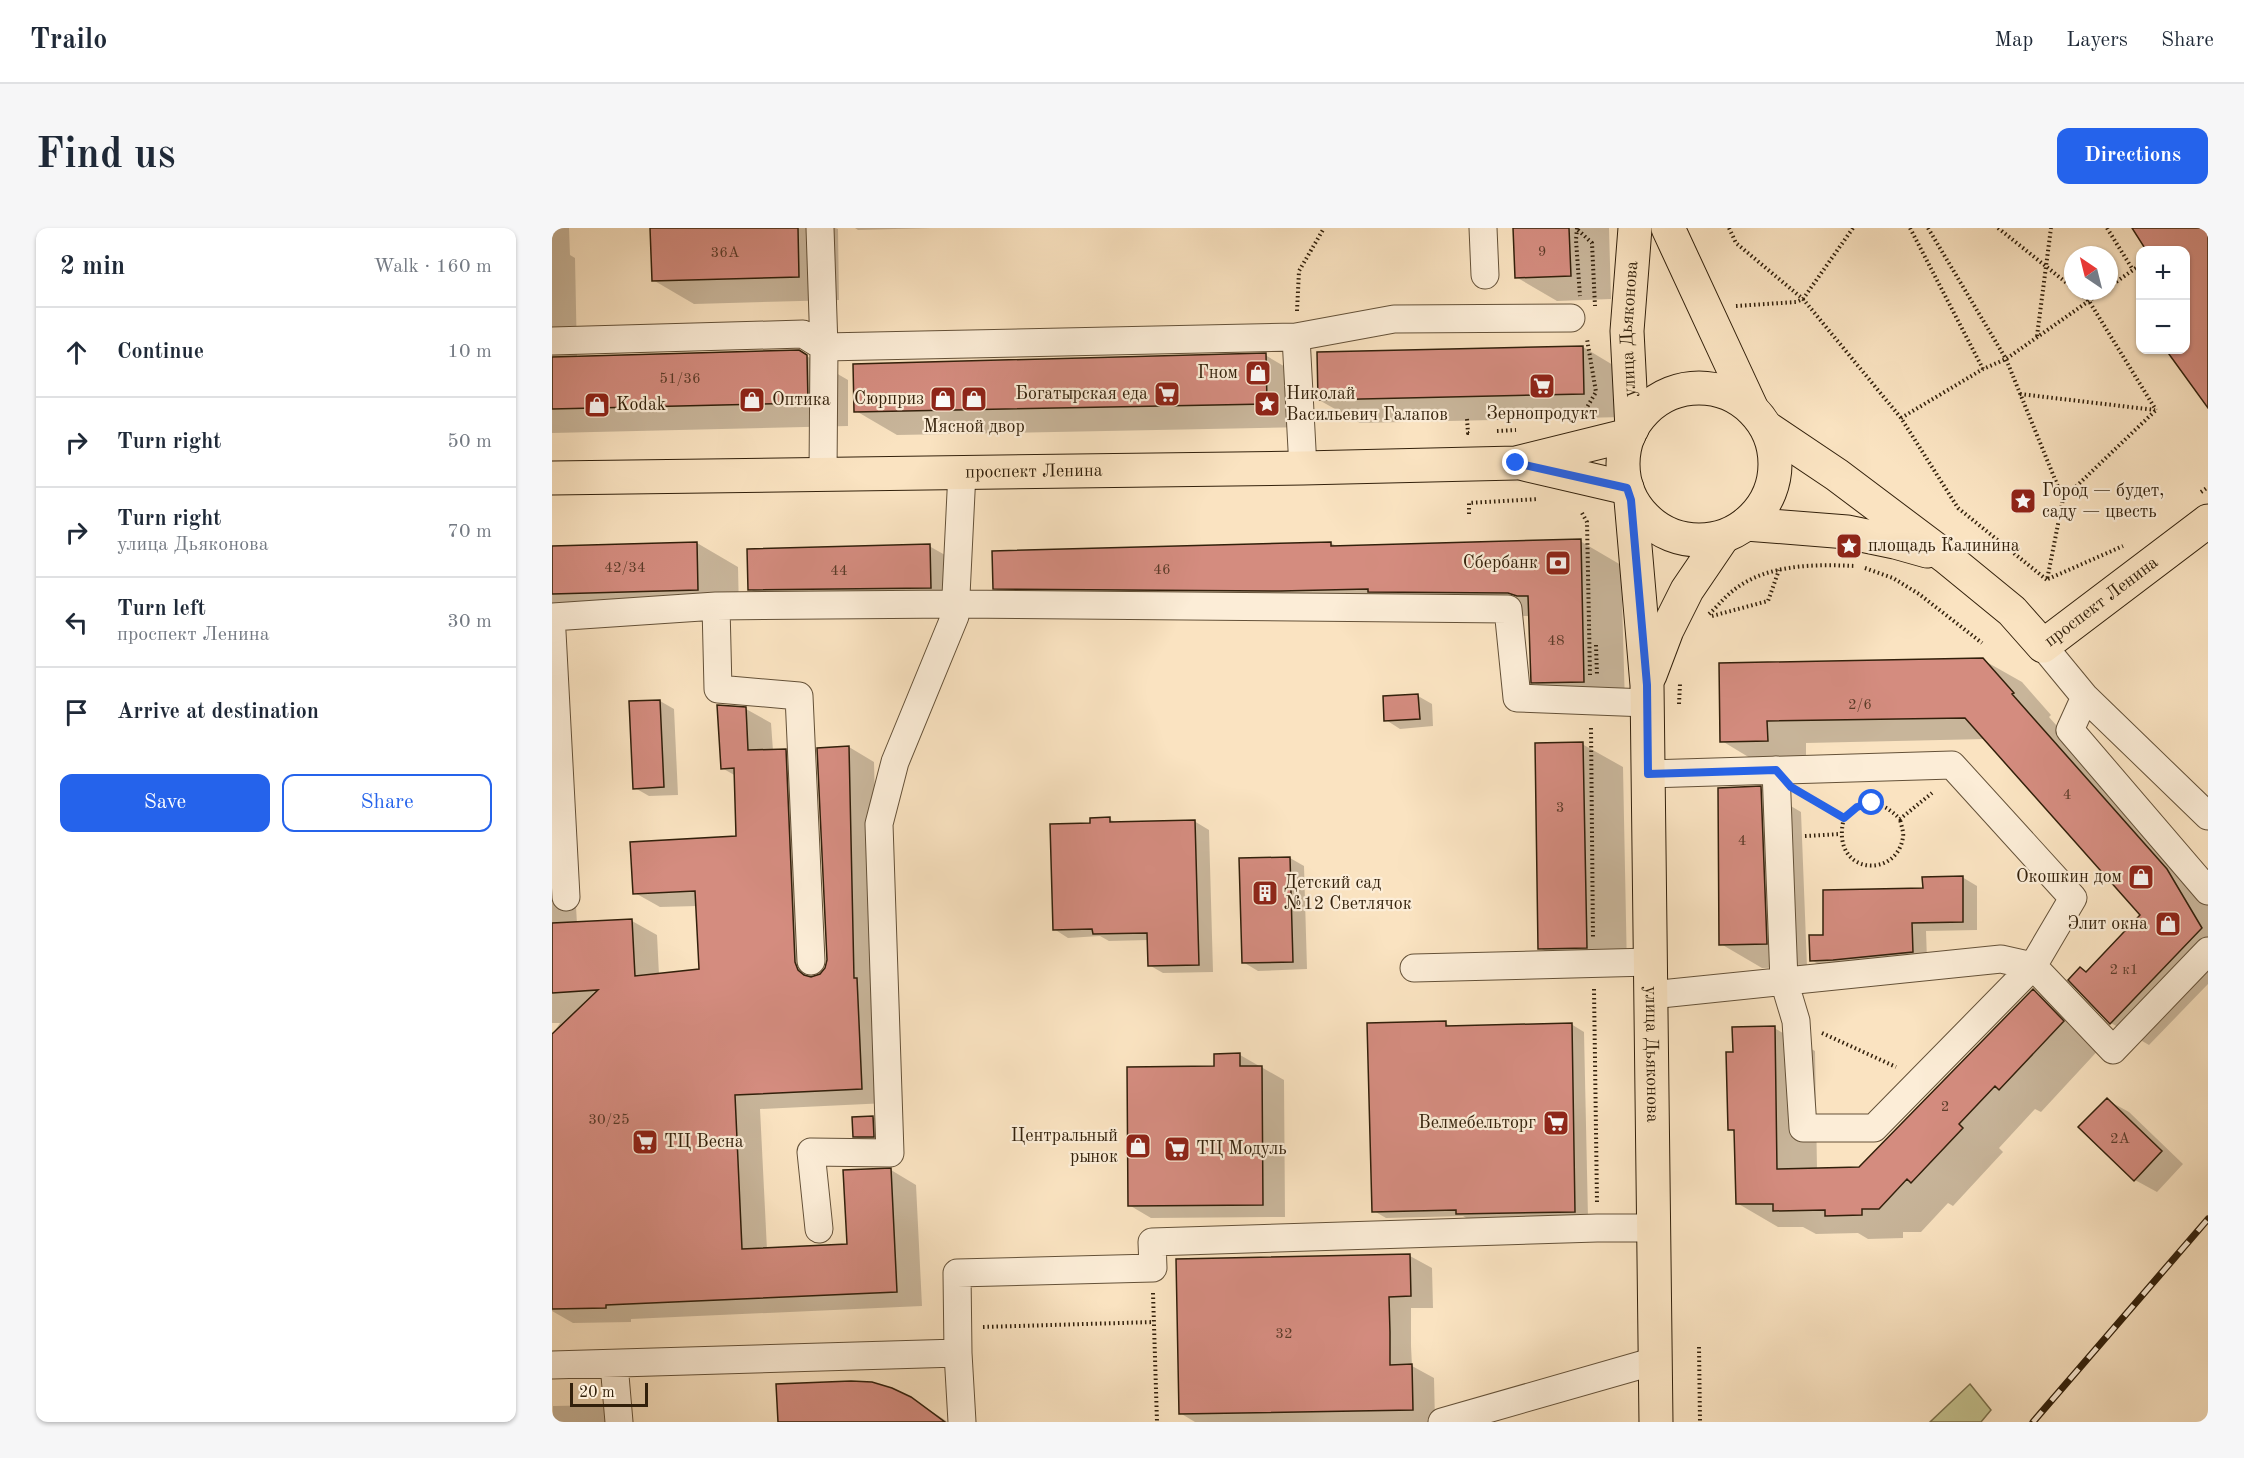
<!DOCTYPE html>
<meta charset="utf-8">
<style>
:root{--surface:#fff;--page:#f6f6f7;--text:#1f2937;--muted:#747a83;--line:#e0e1e3;--accent:#2563eb}
body{margin:0;font-family:"Old Standard TT",serif;background:var(--page);color:var(--text)}
.controls{position:absolute;right:18px;top:18px;display:grid;overflow:hidden;border-radius:12px;box-shadow:0 2px 4px #0004}
.controls button{width:54px;height:54px;display:grid;place-items:center;padding:0;border:0;border-bottom:2px solid var(--line);background:var(--surface);color:var(--text);font:30px sans-serif}
.compass{position:absolute;left:1512px;top:18px;width:54px;height:54px;border-radius:50%;background:var(--surface);box-shadow:0 2px 4px #0004;rotate:325deg}
.scale{position:absolute;left:18px;bottom:15px;width:78px;box-sizing:border-box;padding-left:6px;border:3px solid #32200b;border-top:0;font-size:16px;line-height:21px;white-space:nowrap;color:#32200b;-webkit-text-stroke:4px #fcedd7;paint-order:stroke}
.stop{position:absolute;width:18px;height:18px;margin:-14px;border:4px solid #2563eb;border-radius:50%;background:#fff}
.stop.end{background:#2563eb;border-color:#fff;box-shadow:0 2px 6px #0008}
.list{margin:0;padding:0;list-style:none}
h2{display:flex;justify-content:space-between;align-items:center;height:78px;margin:0;padding:0 24px;font-size:26px}
h2 small{font-size:20px;font-weight:400;color:var(--muted)}
.list li{display:grid;grid-template-columns:39px 1fr auto;gap:18px;align-items:center;box-sizing:border-box;height:90px;padding:0 24px;border-top:2px solid var(--line)}
.list b{display:block;font-size:22px;white-space:nowrap}
.list p{margin:0;font-size:20px;white-space:nowrap;color:var(--muted)}
.list em{font-size:20px;font-style:normal;color:var(--muted)}
.actions{display:flex;gap:12px;padding:18px 24px}
.actions a{flex:1;padding:14px 0;border:2px solid var(--accent);border-radius:12px;text-align:center;font-size:21px;color:var(--accent)}
.actions .main{background:var(--accent);color:#fff}
.icon{flex:none;width:33px;height:33px;fill:none;stroke:currentColor;stroke-width:2;stroke-linecap:round;stroke-linejoin:round}
.map{position:relative;flex:none;width:1656px;height:1194px;overflow:hidden;border-radius:12px}
header{display:flex;align-items:center;gap:36px;box-sizing:border-box;height:84px;padding:0 30px;background:var(--surface);border-bottom:2px solid var(--line)}
header strong{font-size:28px}
nav{display:flex;gap:33px;margin-inline-start:auto;font-size:21px}
.intro{display:flex;align-items:center;justify-content:space-between;box-sizing:border-box;height:144px;padding:0 36px}
h1{margin:0;font-size:42px}
.button{padding:15px 27px;border-radius:12px;background:var(--accent);color:#fff;font-size:21px;font-weight:700}
main{display:flex;gap:36px;padding:0 36px}
aside{flex:1;background:var(--surface);border-radius:12px;box-shadow:0 2px 4px #0004}
.map>svg:first-child{display:block}
.green{fill:#c4c28e;stroke:#7b714c;stroke-width:1.5}
.shadow{fill:#0003}
.building{fill:#d48c7f;stroke:#32200b;stroke-width:1.5}
.lines{fill:none;stroke-linecap:round;stroke-linejoin:round}
.minor-casing{stroke:#645138;stroke-width:29}
.major-casing{stroke:#32200b;stroke-width:35}
.path{stroke:#32200b;stroke-width:4;stroke-dasharray:1.5 3;stroke-linecap:butt}
.minor{stroke:#fcedd7;stroke-width:27}
.major{stroke:#fae3c1;stroke-width:33}
.rail-casing{stroke:#32200b;stroke-width:7}
.rail{stroke:#fcedd7;stroke-width:4.5;stroke-dasharray:14;stroke-linecap:butt}
.route{stroke:#2563eb;stroke-width:8}
.labels{text-anchor:middle;dominant-baseline:central;stroke-width:4.5;stroke-linejoin:round;paint-order:stroke}
.number-label{font-size:15px;fill:#5a3b28}
.street-label{font-size:18px;fill:#32200b;stroke:#fcedd7}
.poi-label{font-size:18px;fill:#32200b;stroke:#fcedd7;text-anchor:end}
</style>
<header>
<strong>Trailo</strong>
<nav><a>Map</a><a>Layers</a><a>Share</a></nav>
</header>
<div class="intro"><h1>Find us</h1><a class="button">Directions</a></div>
<main>
<aside>
<h2>2 min<small>Walk · 160 m</small></h2>
<ul class="list">
<li><svg class="icon" aria-label="ahead" viewBox="0 0 24 24"><path d="M12 20V5M6 11l6-6 6 6"/></svg><div><b>Continue</b></div><em>10 m</em></li>
<li><svg class="icon" aria-label="right" viewBox="0 0 24 24"><path d="M7 20v-9h11M14 6l5 5-5 5"/></svg><div><b>Turn right</b></div><em>50 m</em></li>
<li><svg class="icon" aria-label="right" viewBox="0 0 24 24"><path d="M7 20v-9h11M14 6l5 5-5 5"/></svg><div><b>Turn right</b><p>улица Дьяконова</p></div><em>70 m</em></li>
<li><svg class="icon" aria-label="left" viewBox="0 0 24 24"><path d="M17 20v-9H6M10 6l-5 5 5 5"/></svg><div><b>Turn left</b><p>проспект Ленина</p></div><em>30 m</em></li>
<li><svg class="icon" aria-label="arrive" viewBox="0 0 24 24"><path d="M6 21V4h12l-3 4 3 4H6"/></svg><div><b>Arrive at destination</b></div></li>
</ul>
<div class="actions"><a class="main">Save</a><a>Share</a></div>
</aside>
<div class="map">
<svg width="1656" height="1194" viewBox="0 0 1656 1194">
<rect width="100%" height="100%" fill="#fae3c1"/>
<filter id="stains"><feTurbulence type="fractalNoise" baseFrequency=".00333" numOctaves="4"/><feColorMatrix values="0 0 0 0 .2 0 0 0 0 .09 0 0 0 0 .02 0 0 0 .5 -.17"/></filter>
<radialGradient id="worn" r=".72"><stop offset=".6" stop-color="#630" stop-opacity="0"/><stop offset="1" stop-color="#630" stop-opacity=".3"/></radialGradient>
<path class="green" d="M1418,1156L1439,1182L1429,1194H1378Z"/>
<path class="shadow" d="M0,0H17L18,27L23,30L25,130L246,123L296,152V198L0,205Z
M100,0H283L286,1L287,72L142,76L101,52Z
M303,0H379L306,2Z
M963,0H1057L1059,71L1005,73L964,49Z
M1583,0H1656V177L1616,122H1634V22H1597Z
M1031,119L1071,143L1072,189L808,195L767,172Z
M713,127L754,151L755,199L345,207L304,183Z
M1028,313L1069,337L1073,477L1022,478L981,454L978,388L483,383L442,360L779,315L786,319Z
M145,315L186,339L187,384L0,390V319Z
M377,318L418,341L419,383L239,385L198,361Z
M1431,432L1470,454L1499,487L1497,489L1656,669V756L1597,817L1559,795L1535,745L1590,687L1434,511L1254,515V535L1208,536L1170,513L1169,437Z
M0,440L11,446L25,696L80,693L105,707L107,747L148,742L145,678L108,679L83,665L185,609L184,548L170,540L194,481L219,495L221,523L233,522L259,537L268,748L275,740L297,519L322,534L328,764L335,875L208,881L215,1022L296,1017L339,942L364,957L370,1078L79,1091V1094L21,1095L0,1083V807L8,795H0Z
M866,468L880,476L881,498L848,501L834,492Z
M108,473L122,481L126,567L97,568L83,560Z
M1030,516L1071,539L1075,743L1029,744L988,720Z
M1208,560L1249,584L1255,739L1210,740L1169,716Z
M557,591L565,595L642,593L657,602L661,744L611,745L597,737L596,712L557,713L548,708L516,710L502,701L539,596Z
M738,630L752,638L755,741L706,743L691,734Z
M1410,649L1425,658V702L1374,703L1375,732L1274,740L1259,732L1372,662Z
M1481,763L1522,786L1551,817L1489,884L1483,881L1447,920L1451,924L1401,978L1396,975L1369,1004H1351V1010L1316,1011L1306,1005L1264,1006L1251,999H1226L1185,975L1184,905L1178,901L1183,826L1222,800L1263,823L1265,941L1307,940Z
M893,795L900,799L1019,796L1032,804L1036,990L919,993L911,988L834,990L822,983Z
M688,827L732,852L733,989L599,990L577,977L663,840Z
M1555,872L1577,884L1631,936L1605,964L1583,952Z
M321,889L327,893L328,912H309L302,908Z
M858,1028L880,1040L881,1080H859V1118L860,1138L882,1150L883,1194H643L628,1185Z
M359,1170L396,1194H227Z
M49,1177L78,1194H1V1178Z"/>
<path class="building" d="M98,0H246L247,49L100,53Z
M961,0H1017L1019,48L963,50Z
M1580,0H1656V180L1614,122H1634V22H1594Z
M1031,118L1032,166L766,172L765,124Z
M247,122L255,127L256,175L0,181V129Z
M714,125L715,176L302,184L301,136Z
M1029,311L1032,454L979,455L976,368H965L956,365L816,364V361L729,363L441,361L440,323L779,314V318Z
M145,314L146,362L0,366V318Z
M378,316L379,360L196,362L195,321Z
M1431,430L1462,465L1460,466L1615,641L1650,700L1558,796L1516,752L1528,739L1534,744L1588,687L1413,490L1215,493L1216,513L1168,514L1167,435Z
M866,466L868,491L832,493L831,468Z
M108,472L112,559L81,561L77,473Z
M165,477L194,479L196,522L234,521L243,734L246,742L252,747L259,749L268,746L273,740L275,732L265,520L297,518L302,750H305L310,861L183,867L190,1021L295,1016L291,942L339,940L345,1064L54,1077V1080L0,1081V806L46,762L0,765V695L80,691L83,748L147,741L143,663L81,666L78,614L184,608L182,540L169,541Z
M1031,514L1035,720L986,721L983,515Z
M1209,558L1215,716L1167,717L1166,560Z
M558,589V594L643,592L647,737L596,738L595,705L541,706L540,701L501,702L498,596L538,595V590Z
M738,629L741,734L690,735L687,630Z
M1411,648V694L1360,695L1361,724L1281,732L1258,733L1257,707H1271V662L1371,660L1370,649Z
M1481,761L1512,793L1447,862L1443,858L1407,896L1411,900L1359,955L1355,951L1327,981H1310V987L1273,988V982L1221,983V976H1184L1182,902H1176L1174,824H1181L1180,799L1223,798L1225,941L1307,939Z
M894,793V798L1020,795L1023,984L904,986V982L820,984L815,795Z
M688,825V838H710L711,977L576,978L575,839L662,838V826Z
M1555,870L1610,923L1582,953L1526,899Z
M321,888L322,909H301L300,889Z
M858,1026L859,1068L837,1069L838,1104V1137L860,1136L861,1182L627,1186L624,1031Z
M299,1153L320,1154L340,1160L359,1169L393,1194H226L224,1156Z"/>
<g class="lines">
<g class="minor-casing">
<path id="minor" d="M268,0L272,119L271,246
M931,0L933,47
M744,109L751,240
M0,113L251,106L272,119L744,109L842,91L1019,90
M0,389L164,378
M0,404L14,669
M1491,418L1533,469L1656,588
M1533,469L1518,502L1656,663
M1096,546L1400,537L1521,670L1481,738L1322,900H1251L1244,793L1232,753L1224,542
M259,733L247,468L166,461L164,378L403,376L956,381L965,470L1095,475
M862,740L1098,734
M1099,767L1449,731L1481,738L1561,822L1656,723
M267,1001L259,924L338,925L327,596L343,534L403,388L410,244
M406,1125L405,1045L601,1040L600,1014L1045,1000H1101
M62,1136L67,1194
M0,1137L406,1125L410,1194
M890,1194L1103,1133"/>
</g>
<g class="major-casing">
<g id="major">
<path d="M1116,0L1199,179"/>
<circle cx="1147" cy="236" r="76"/>
<path id="s1" d="M1215,200L1285,247L1394,329L1460,383L1491,418L1656,293"/>
<path id="s2" d="M1080,201L1075,103L1083,0"/>
<path d="M972,236L1075,260"/>
<path id="s3" d="M0,250L751,240L964,235L1077,207"/>
<path id="s4" d="M1079,272L1095,457L1104,1194"/>
<path d="M1194,296L1295,304L1343,314L1375,323"/>
<path d="M1098,447L1115,402L1135,362L1171,309"/>
</g>
</g>
<path class="path" d="M1025,0L1024,12L1028,68
M1177,0L1184,15L1251,71L1349,190L1406,280L1495,352
M1358,0L1431,141
M1376,0L1454,131L1511,271L1495,352
M1446,0L1521,60
M1555,0L1581,42
M1026,2L1040,15L1043,78
M1557,59L1588,37
M1524,63L1537,73L1604,182
M1184,78L1244,74L1251,71L1301,0
M745,83L747,43L772,0
M1485,108L1499,0
M1468,166L1603,182
M1031,186L1044,164L1035,111
M1349,190L1431,141L1454,131L1551,63
M915,191L916,205H919
M945,203L964,202
M1649,264L1656,259
M1511,271L1604,182
M1030,285L1035,294L1038,447
M917,286V275L986,271
M1313,340L1341,350L1367,366L1430,415
M1496,351L1571,318
M1157,386C1164,380 1170,372 1177,366C1210,336 1261,336 1303,338
M1160,388L1216,373L1227,342
M1044,417L1045,447
M1127,476L1128,456
M1039,500L1041,711
M1254,568L1292,590C1313,571 1328,571 1348,591L1380,565
M1292,590C1277,647 1345,652 1351,609C1352,604 1349,597 1348,591
M1253,608L1288,606
M1042,761L1045,975
M1270,805L1344,839
M601,1065L605,1194
M431,1099L602,1094
M1147,1119L1148,1194"/>
<use href="#minor" class="minor"/>
<use href="#major" class="major"/>
<g class="rail-casing">
<path id="rail" d="M1481,1194L1656,991"/>
</g>
<use href="#rail" class="rail"/>
</g>
<g class="lines">
<path class="route" d="M964,235L1075,260L1079,272L1095,457L1096,546L1224,542L1239,559L1292,590L1305,579L1320,575"/>
</g>
<defs>
<g id="shop-square" transform="scale(1.35)"><rect x="-9" y="-9" width="18" height="18" rx="4" fill="#8f2418" stroke="#fcedd7"/><path d="M-5-2.5h2.3a2.7 3.5 0 0 1 5.4 0H5L5.5 6h-11ZM-1.5-2.5h3a1.5 2.3 0 0 0-3 0Z" fill="#fff"/></g>
<g id="supermarket-square" transform="scale(1.35)"><rect x="-9" y="-9" width="18" height="18" rx="4" fill="#8f2418" stroke="#fcedd7"/><path d="M-6-5.5h2.5l.6 2H6L4.5 2H-2.5L-4.4-4H-6ZM-1.5 3.2a1.3 1.3 0 1 0 .1 0ZM3 3.2a1.3 1.3 0 1 0 .1 0Z" fill="#fff"/></g>
<g id="sight-square" transform="scale(1.35)"><rect x="-9" y="-9" width="18" height="18" rx="4" fill="#8f2418" stroke="#fcedd7"/><path d="M0-6L1.8-2.2L6-1.7L2.9 1.2L3.7 5.4L0 3.3L-3.7 5.4L-2.9 1.2L-6-1.7L-1.8-2.2Z" fill="#fff"/></g>
<g id="bank-square" transform="scale(1.35)"><rect x="-9" y="-9" width="18" height="18" rx="4" fill="#8f2418" stroke="#fcedd7"/><path d="M-6-4H6V4H-6ZM0-2.3a2.3 2.3 0 1 0 0 4.6a2.3 2.3 0 1 0 0-4.6Z" fill="#fff"/></g>
<g id="building-square" transform="scale(1.35)"><rect x="-9" y="-9" width="18" height="18" rx="4" fill="#8f2418" stroke="#fcedd7"/><path d="M-4-6H4V6H1V3H-1V6H-4ZM-2.5-4.3h1.7v1.8h-1.7ZM.8-4.3h1.7v1.8H.8ZM-2.5-1h1.7V.8h-1.7ZM.8-1h1.7V.8H.8Z" fill="#fff"/></g>
</defs>
<g fill-rule="evenodd">
<use href="#shop-square" x="706" y="145"/>
<use href="#supermarket-square" x="990" y="158"/>
<use href="#supermarket-square" x="615" y="166"/>
<use href="#shop-square" x="391" y="171"/>
<use href="#shop-square" x="422" y="171"/>
<use href="#shop-square" x="200" y="172"/>
<use href="#sight-square" x="715" y="176"/>
<use href="#shop-square" x="45" y="177"/>
<use href="#sight-square" x="1471" y="273"/>
<use href="#sight-square" x="1297" y="318"/>
<use href="#bank-square" x="1006" y="335"/>
<use href="#shop-square" x="1589" y="649"/>
<use href="#building-square" x="713" y="665"/>
<use href="#shop-square" x="1616" y="696"/>
<use href="#supermarket-square" x="1004" y="895"/>
<use href="#supermarket-square" x="93" y="914"/>
<use href="#shop-square" x="586" y="918"/>
<use href="#supermarket-square" x="625" y="921"/>
</g>
<g class="labels">
<g class="number-label">
<text x="990" y="24">9</text>
<text x="173" y="25">36А</text>
<text x="128" y="151">51/36</text>
<text x="73" y="340">42/34</text>
<text x="610" y="342">46</text>
<text x="287" y="343">44</text>
<text x="1004" y="413">48</text>
<text x="1308" y="477">2/6</text>
<text x="1515" y="567">4</text>
<text x="1008" y="580">3</text>
<text x="1190" y="613">4</text>
<text x="1572" y="742">2 к1</text>
<text x="1393" y="879">2</text>
<text x="57" y="892">30/25</text>
<text x="1568" y="911">2А</text>
<text x="732" y="1106">32</text>
</g>
<g class="street-label">
<text stroke="none"><textPath href="#s2" startOffset="100">улица Дьяконова</textPath></text>
<text stroke="none"><textPath href="#s3" startOffset="482">проспект Ленина</textPath></text>
<text stroke="none"><textPath href="#s1" startOffset="426">проспект Ленина</textPath></text>
<text stroke="none"><textPath href="#s4" startOffset="555">улица Дьяконова</textPath></text>
</g>
<g class="poi-label">
<text x="686" y="145">Гном</text>
<text x="596" y="166">Богатырская еда</text>
<text x="734" y="166" text-anchor="start">Николай<tspan x="734" dy="21">Васильевич Галапов</tspan></text>
<text x="372" y="171">Сюрприз</text>
<text x="220" y="172" text-anchor="start">Оптика</text>
<text x="64" y="177" text-anchor="start">Kodak</text>
<text x="990" y="186" text-anchor="middle">Зернопродукт</text>
<text x="422" y="199" text-anchor="middle">Мясной двор</text>
<text x="1490" y="263" text-anchor="start">Город — будет,<tspan x="1490" dy="21">саду — цвесть</tspan></text>
<text x="1316" y="318" text-anchor="start">площадь Калинина</text>
<text x="986" y="335">Сбербанк</text>
<text x="1570" y="649">Окошкин дом</text>
<text x="732" y="655" text-anchor="start">Детский сад<tspan x="732" dy="21">№12 Светлячок</tspan></text>
<text x="1596" y="696">Элит окна</text>
<text x="984" y="895">Велмебельторг</text>
<text x="566" y="908">Центральный<tspan x="566" dy="21">рынок</tspan></text>
<text x="112" y="914" text-anchor="start">ТЦ Весна</text>
<text x="644" y="921" text-anchor="start">ТЦ Модуль</text>
</g>
</g>
<rect width="100%" height="100%" filter="url(#stains)"/>
<rect width="100%" height="100%" fill="url(#worn)"/>
</svg>
<div class="controls">
<button>+</button>
<button>−</button>
</div>
<svg class="compass" viewBox="-18 -18 36 36"><path d="M0-13l5 13h-10z" fill="#e53935"/><path d="M0 13l5-13h-10z" fill="#747a83"/></svg>
<div class="scale">20 m</div>
<div class="stop" style="left:1320px;top:575px"></div>
<div class="stop end" style="left:964px;top:235px"></div>
</div>
</main>
